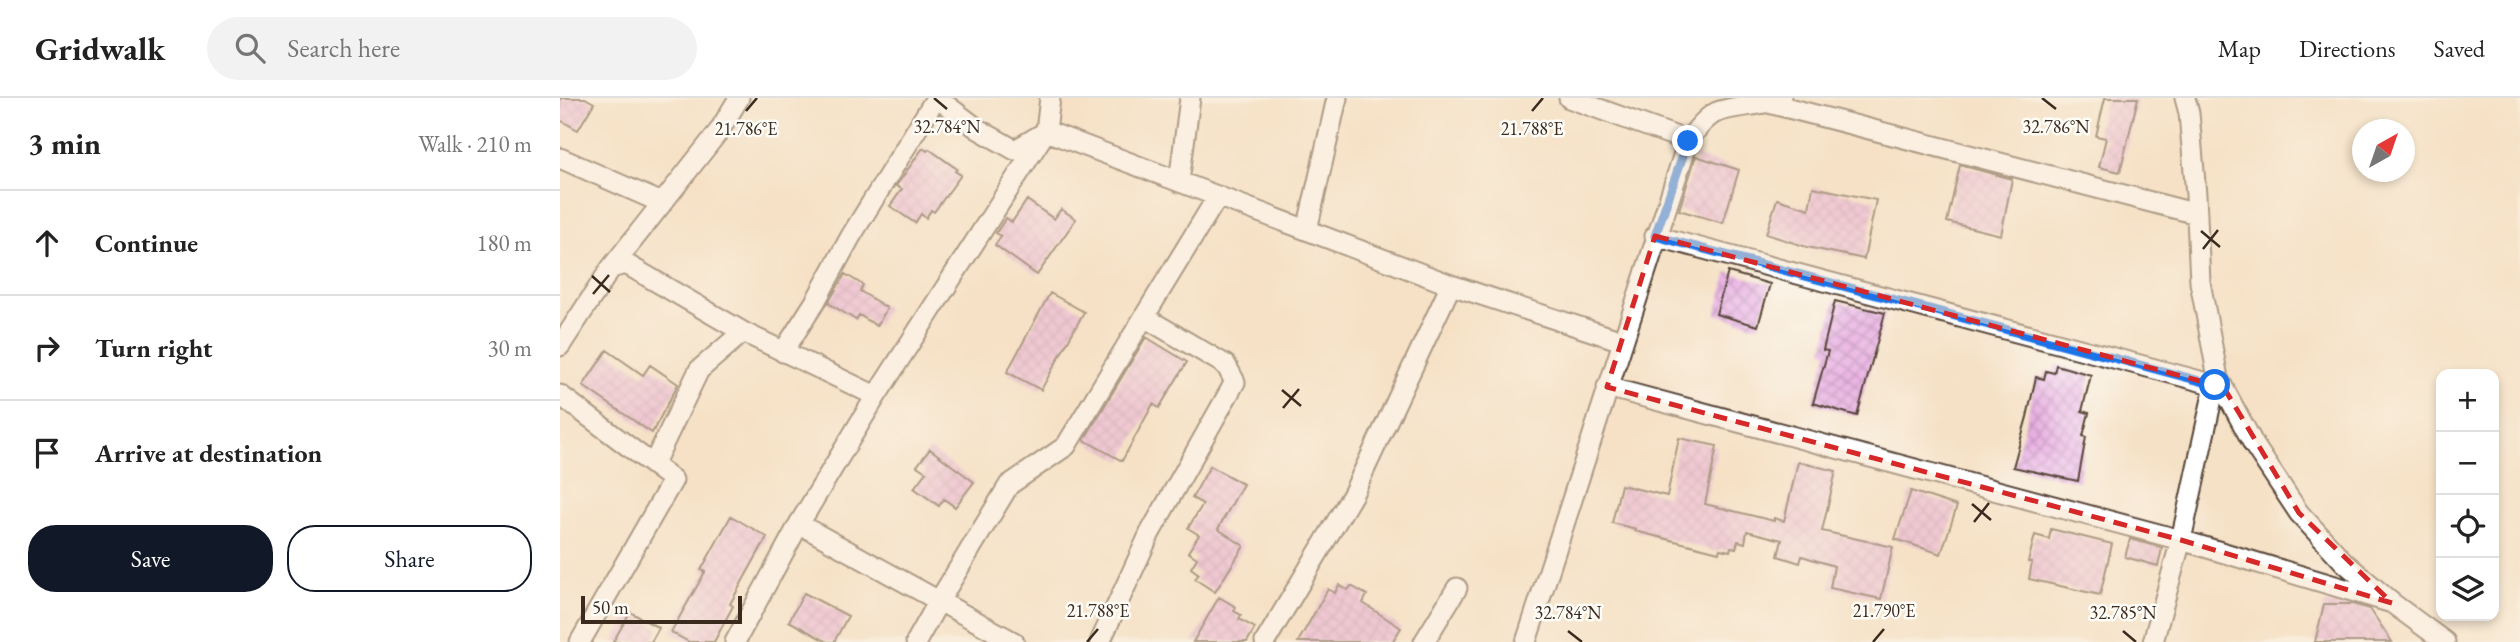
<!DOCTYPE html>
<meta charset="utf-8">
<style>
:root{--surface:#fff;--page:#f2f2f2;--text:#222;--muted:#767676;--line:#e0e0e0;--accent:#111827}
body{margin:0;font-family:"EB Garamond",serif;background:var(--page);color:var(--text)}
.controls{position:absolute;right:21px;bottom:21px;display:grid;overflow:hidden;border-radius:14px;box-shadow:0 4px 10px #0003}
.controls button{width:63px;height:63px;display:grid;place-items:center;padding:0;border:0;border-bottom:2px solid var(--line);background:var(--surface);color:var(--text);font:35px sans-serif}
.compass{position:absolute;left:1792px;top:21px;width:63px;height:63px;border-radius:50%;background:var(--surface);box-shadow:0 4px 10px #0003;rotate:40deg}
.scale{position:absolute;left:21px;bottom:18px;width:161px;box-sizing:border-box;padding-left:7px;border:4px solid #3b2a1e;border-top:0;font-size:19px;line-height:24px;white-space:nowrap;color:#3b2a1e;-webkit-text-stroke:5px #fdfcf7;paint-order:stroke}
.stop{position:absolute;width:21px;height:21px;margin:-16px;border:5px solid #1a73e8;border-radius:50%;background:#fff}
.stop.end{background:#1a73e8;border-color:#fff;box-shadow:0 2px 7px #0008}
.list{margin:0;padding:0;list-style:none}
h2{display:flex;justify-content:space-between;align-items:center;height:91px;margin:0;padding:0 28px;font-size:30px}
h2 small{font-size:23px;font-weight:400;color:var(--muted)}
.list li{display:grid;grid-template-columns:46px 1fr auto;gap:21px;align-items:center;box-sizing:border-box;height:105px;padding:0 28px;border-top:2px solid var(--line)}
.list b{display:block;font-size:26px;white-space:nowrap}
.list em{font-size:23px;font-style:normal;color:var(--muted)}
.actions{display:flex;gap:14px;padding:21px 28px}
.actions a{flex:1;padding:16px 0;border:2px solid var(--accent);border-radius:28px;text-align:center;font-size:24px;color:var(--accent)}
.actions .main{background:var(--accent);color:#fff}
.icon{flex:none;width:38px;height:38px;fill:none;stroke:currentColor;stroke-width:2;stroke-linecap:round;stroke-linejoin:round}
.map{position:relative;flex:none;width:1960px;height:544px;overflow:hidden}
header{display:flex;align-items:center;gap:42px;box-sizing:border-box;height:98px;padding:0 35px;background:var(--surface);border-bottom:2px solid var(--line)}
header strong{font-size:33px}
nav{display:flex;gap:38px;margin-inline-start:auto;font-size:24px}
.search{width:490px;height:63px;background:var(--page);display:flex;align-items:center;gap:18px;box-sizing:border-box;padding:0 24px;border-radius:38px;color:var(--muted);font-size:26px}
main{display:flex}
aside{flex:1;background:var(--surface)}
.map>svg:first-child{display:block}
.building{fill:url(#building-cross-hatch)}
.lines{fill:none;stroke-linecap:round;stroke-linejoin:round}
.minor-casing{stroke:#574537;stroke-width:23}
.minor{stroke:#fff;stroke-width:19}
.route{stroke:#1a73e8;stroke-width:9}
.marked{fill:none;stroke:#d62828;stroke-width:5;stroke-dasharray:14 9;stroke-linejoin:round}
.ticks{fill:none;stroke:#3b2a1e;stroke-width:2.5}
.ticks-label{font-size:18px;text-anchor:middle;fill:#3b2a1e;stroke:#fdfcf7;stroke-width:5;stroke-linejoin:round;paint-order:stroke}
</style>
<header>
<strong>Gridwalk</strong>
<div class="search"><svg class="icon" aria-label="search" viewBox="0 0 24 24"><circle cx="10" cy="10" r="6"/><path d="M15 15l6 6"/></svg>Search here</div>
<nav><a>Map</a><a>Directions</a><a>Saved</a></nav>
</header>
<main>
<aside>
<h2>3 min<small>Walk · 210 m</small></h2>
<ul class="list">
<li><svg class="icon" aria-label="ahead" viewBox="0 0 24 24"><path d="M12 20V5M6 11l6-6 6 6"/></svg><div><b>Continue</b></div><em>180 m</em></li>
<li><svg class="icon" aria-label="right" viewBox="0 0 24 24"><path d="M7 20v-9h11M14 6l5 5-5 5"/></svg><div><b>Turn right</b></div><em>30 m</em></li>
<li><svg class="icon" aria-label="arrive" viewBox="0 0 24 24"><path d="M6 21V4h12l-3 4 3 4H6"/></svg><div><b>Arrive at destination</b></div></li>
</ul>
<div class="actions"><a class="main">Save</a><a>Share</a></div>
</aside>
<div class="map">
<svg width="1960" height="544" viewBox="0 0 1960 544">
<defs>
<pattern id="building-cross-hatch" width="8" height="8" patternUnits="userSpaceOnUse" patternTransform="scale(1.75)"><rect width="8" height="8" fill="#e7a7e1"/><path d="M0 0l8 8M0 8l8-8" fill="none" stroke="#bc88b6"/></pattern>
</defs>
<rect width="100%" height="100%" fill="#fdfcf7"/>
<filter id="ink" filterUnits="userSpaceOnUse"><feTurbulence type="fractalNoise" baseFrequency=".0143" numOctaves="2"/><feDisplacementMap in="SourceGraphic" scale="14" xChannelSelector="R" yChannelSelector="G"/><feConvolveMatrix kernelMatrix="1 2 1 2 8 2 1 2 1" color-interpolation-filters="sRGB"/></filter>
<filter id="wash" filterUnits="userSpaceOnUse"><feTurbulence type="fractalNoise" baseFrequency=".00686" numOctaves="4" result="noise"/><feDisplacementMap in="SourceGraphic" scale="28" xChannelSelector="R" yChannelSelector="G"/><feGaussianBlur stdDeviation="1.57" result="paint"/><feColorMatrix in="noise" values="0 0 0 0 0 0 0 0 0 0 0 0 0 0 0 0 0 1.4 0 .05"/><feComposite in="paint" operator="in"/></filter>
<g filter="url(#wash)">
<rect width="100%" height="100%" fill="#f5e1c6"/>
<g id="blocks">
<path class="building" d="M0,0H25L34,5L18,32L0,22Z
M1545,0H1578L1560,74L1539,69L1546,40L1536,38Z
M363,50L367,53L369,51L397,71L395,73L401,77L374,114L371,112L366,120L361,116L355,125L330,108L342,91L336,88Z
M1136,58L1179,72L1163,125L1119,112Z
M1400,67L1452,81L1441,137L1387,124Z
M1253,89L1316,102L1304,161L1247,149L1206,136L1217,101L1249,111Z
M467,102L494,121L501,111L516,121L477,177L435,147L441,138L436,135L446,120L452,124Z
M1168,174L1210,186L1198,228L1156,216Z
M285,176L303,187L300,193L327,210L317,228L299,217L296,222L268,205Z
M490,195L524,214L481,292L447,274Z
M1275,203L1325,215L1297,318L1253,305L1268,253L1263,252Z
M586,239L627,264L599,310L593,306L562,363L524,342Z
M47,252L83,277L90,267L118,286L92,335L23,288Z
M1496,267L1531,277L1522,313L1529,315L1523,338L1526,339L1518,383L1453,369L1467,319L1476,279L1484,281L1486,273L1494,275Z
M1119,340L1157,348L1145,406L1214,423V420L1224,423L1238,364L1276,373L1262,433L1333,449L1321,501L1270,490L1274,468L1242,458L1240,465L1218,458L1222,442L1187,433L1185,445L1178,443L1176,450L1171,449L1170,453L1160,451L1159,454L1075,433L1076,431L1052,425L1061,387L1107,398Z
M370,351L414,384L395,409L384,401L379,408L354,390L366,374L357,368Z
M650,368L683,386L658,431L684,448L655,494L635,481L639,476L631,470L637,460L628,454L639,437L628,430L643,406L632,400Z
M1351,393L1397,408L1381,456L1335,441Z
M171,418L207,439L170,506L173,508L154,544H129L111,534L145,474L141,472Z
M1491,431L1552,446L1540,497L1469,481L1472,464H1468L1475,437L1489,441Z
M1570,441L1602,450L1598,468L1565,459Z
M779,487L788,492L791,488L807,497L803,505L841,530L832,544H738L768,491L775,495Z
M244,495L288,518L274,544H267L229,523Z
M659,499L676,509L674,513L681,517L679,521L695,530L687,544H633Z
M1764,506H1792L1810,511L1832,544H1755Z
M70,514L99,530L91,544H53Z"/>
</g>
</g>
<g filter="url(#ink)">
<use href="#blocks" fill-opacity="0" stroke="#574537" stroke-width="2"/>
<g class="lines">
<g class="minor-casing">
<path id="minor" d="M377,0L418,31L455,52L482,36
M1009,0L1128,43
M1625,0L1629,15L1636,97L1640,184L1658,280L1694,347L1739,415L1784,464L1832,505L1885,544
M1209,5L1637,116
M486,33L891,187L1062,243
M0,60L102,105
M619,84L630,0
M747,132L777,0
M1095,138L1655,287L1658,280
M51,170L159,33L179,0
M584,219L658,98
M183,234L316,298
M0,248L51,170L66,166L183,234L139,272L93,367
M223,254L255,204L291,138L376,0
M1047,289L1621,442L1832,505
M0,297L113,382L20,544
M239,426L316,298L486,33L490,0
M175,544L239,426L379,503L356,544
M454,544L379,503L449,387L506,348L584,219L666,267L675,284L590,435L540,544
M705,544L793,396L891,187
M864,544L897,490
M966,544L1128,43C1135,33 1144,21 1155,15C1171,7 1201,9 1221,0
M1593,544L1621,442L1655,287"/>
</g>
<use href="#minor" class="minor"/>
</g>
</g>
<g class="lines" filter="url(#ink)">
<path class="route" d="M1128,43L1095,138L1655,287"/>
</g>
<path d="M0 0H1960V544H0ZM1095,138L1655,287L1658,280L1739,415L1832,505L1621,442L1047,289Z" fill="#f5e1c6" fill-opacity=".55" fill-rule="evenodd"/>
<path class="marked" d="M1095,138L1655,287L1658,280L1739,415L1832,505L1621,442L1047,289Z"/>
<path class="ticks" d="M374,0L387,11M1482,0L1496,11M186,13L197,0M972,13L983,0M1641,133L1660,149M1643,151L1658,132M32,178L50,194M33,196L49,177M722,292L741,308M723,310L739,291M1412,406L1431,422M1414,424L1429,405M1008,533L1022,544M1563,533L1576,544M527,544L538,531M1313,544L1324,531"/>
<g class="ticks-label">
<text x="387" y="35">32.784°N</text>
<text x="1496" y="35">32.786°N</text>
<text x="186" y="37">21.786°E</text>
<text x="972" y="37">21.788°E</text>
<text x="538" y="519">21.788°E</text>
<text x="1324" y="519">21.790°E</text>
<text x="1008" y="521">32.784°N</text>
<text x="1563" y="521">32.785°N</text>
</g>
</svg>
<div class="controls">
<button>+</button>
<button>−</button>
<button><svg class="icon" aria-label="locate" viewBox="0 0 24 24"><circle cx="12" cy="12" r="6"/><path d="M12 2v4M12 18v4M2 12h4M18 12h4"/></svg></button>
<button><svg class="icon" aria-label="layers" viewBox="0 0 24 24"><path d="M12 4l9 5-9 5-9-5zM3 14l9 5 9-5"/></svg></button>
</div>
<svg class="compass" viewBox="-18 -18 36 36"><path d="M0-13l5 13h-10z" fill="#e53935"/><path d="M0 13l5-13h-10z" fill="#767676"/></svg>
<div class="scale">50 m</div>
<div class="stop" style="left:1655px;top:287px"></div>
<div class="stop end" style="left:1128px;top:43px"></div>
</div>
</main>
